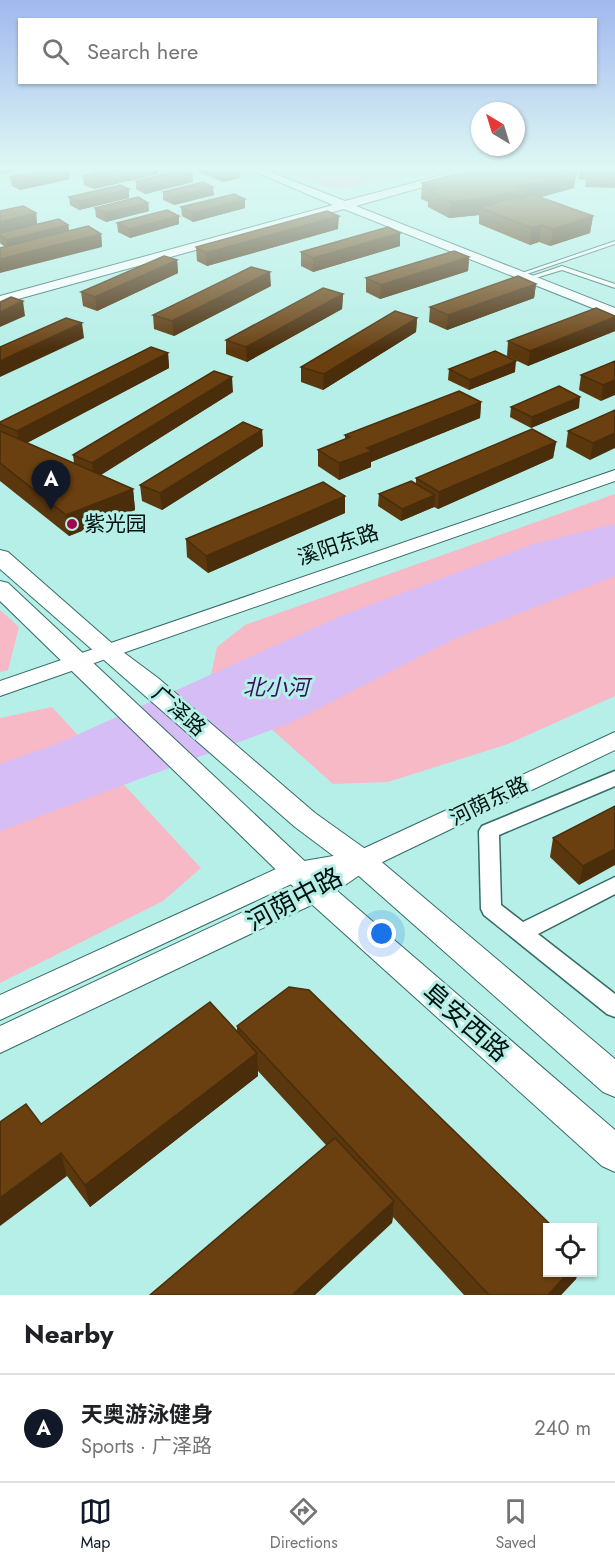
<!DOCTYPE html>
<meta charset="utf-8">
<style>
:root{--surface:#fff;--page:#f2f2f2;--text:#202124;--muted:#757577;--line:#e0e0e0;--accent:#111827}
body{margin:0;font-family:Jost,"Noto Sans SC",sans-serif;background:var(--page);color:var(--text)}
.controls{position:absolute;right:18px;bottom:18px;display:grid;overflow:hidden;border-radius:0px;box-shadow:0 2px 4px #0004}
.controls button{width:54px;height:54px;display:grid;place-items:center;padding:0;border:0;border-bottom:2px solid var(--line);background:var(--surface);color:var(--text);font:30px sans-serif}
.compass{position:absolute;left:471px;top:102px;width:54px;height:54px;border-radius:50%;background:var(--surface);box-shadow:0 2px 4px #0004;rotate:322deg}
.you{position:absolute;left:382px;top:934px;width:21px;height:21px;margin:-15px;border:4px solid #fff;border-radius:50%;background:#1a73e8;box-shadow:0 0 0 9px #1a73e833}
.badge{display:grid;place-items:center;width:39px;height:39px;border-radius:50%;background:var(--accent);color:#fff;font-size:20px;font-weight:700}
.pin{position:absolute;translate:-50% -50px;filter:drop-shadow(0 2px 3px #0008)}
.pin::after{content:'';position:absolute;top:32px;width:21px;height:18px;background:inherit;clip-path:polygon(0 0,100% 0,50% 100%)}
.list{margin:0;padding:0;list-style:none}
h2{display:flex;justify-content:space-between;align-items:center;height:78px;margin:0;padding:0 24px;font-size:26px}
h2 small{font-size:20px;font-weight:400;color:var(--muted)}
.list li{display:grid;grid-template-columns:39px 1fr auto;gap:18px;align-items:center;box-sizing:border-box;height:108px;padding:0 24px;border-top:2px solid var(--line)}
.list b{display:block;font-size:22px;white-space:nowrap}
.list p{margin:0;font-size:20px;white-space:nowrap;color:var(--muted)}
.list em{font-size:20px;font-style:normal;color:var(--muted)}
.icon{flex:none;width:33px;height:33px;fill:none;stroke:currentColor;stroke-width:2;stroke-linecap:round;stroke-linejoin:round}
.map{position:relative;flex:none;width:615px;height:1295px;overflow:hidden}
.search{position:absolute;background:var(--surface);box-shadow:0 2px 4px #0004;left:18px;right:18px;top:18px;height:66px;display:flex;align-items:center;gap:15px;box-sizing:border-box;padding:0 21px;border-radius:0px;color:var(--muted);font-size:22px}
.sheet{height:186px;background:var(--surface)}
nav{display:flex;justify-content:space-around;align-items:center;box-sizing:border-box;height:84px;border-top:2px solid var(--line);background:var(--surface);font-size:16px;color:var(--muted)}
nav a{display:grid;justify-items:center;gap:3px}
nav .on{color:var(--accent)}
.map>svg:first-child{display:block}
.green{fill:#f7b9c6}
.water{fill:#d6bdf6}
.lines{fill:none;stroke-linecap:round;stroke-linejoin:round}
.service-casing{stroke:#356c65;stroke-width:2}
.minor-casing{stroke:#356c65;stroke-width:3}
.tertiary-casing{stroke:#356c65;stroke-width:2}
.secondary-casing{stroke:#356c65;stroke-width:2}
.service{fill:#fff;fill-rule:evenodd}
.minor{fill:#fff;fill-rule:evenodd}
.tertiary{fill:#fff;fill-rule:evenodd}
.secondary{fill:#fff;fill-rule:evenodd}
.wall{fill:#5b370e}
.shaded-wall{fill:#4a2d0b}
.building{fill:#6a4010;stroke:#4a2d0b;stroke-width:1.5}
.poi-dot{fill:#a1084a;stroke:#b6efe7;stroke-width:2}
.labels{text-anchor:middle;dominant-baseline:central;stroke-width:6;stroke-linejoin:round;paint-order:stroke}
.poi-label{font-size:21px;fill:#001210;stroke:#b6efe7;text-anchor:start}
.street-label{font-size:21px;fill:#001210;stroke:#b6efe7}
.water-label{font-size:22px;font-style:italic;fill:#3e0e62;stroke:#b6efe7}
.near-street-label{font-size:26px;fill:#001210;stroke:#b6efe7}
</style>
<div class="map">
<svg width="615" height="1295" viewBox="0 0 615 1295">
<rect width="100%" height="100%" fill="#b6efe7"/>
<path class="green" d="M279,170H417L349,188H328Z
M615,494V696L508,744L388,782L333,784L211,675L217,647L245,625Z
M0,610L19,627L8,670L0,672Z
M52,707L201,868L163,901L0,983V718Z"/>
<path class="water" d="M615,524V576L454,639L290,723L0,831V764L59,743L343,615L534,544Z"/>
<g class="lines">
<g class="service-casing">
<path id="service" d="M615,241V244L524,275L519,274Z
M562,266L615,284V288L562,270L529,280L526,278Z"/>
</g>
<g class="minor-casing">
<path id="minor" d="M615,771V786L499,835L501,905L523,922L615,877V894L538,934L615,994V1017L607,1014L484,915L481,909L479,831L482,826Z"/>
</g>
<g class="tertiary-casing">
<path id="tertiary" d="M251,170H265L345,201L461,170H477L476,172L356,206L615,308V317L344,209L0,304V296L333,205Z
M615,470V481L0,696V681Z
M615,732V750L370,868L326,898L0,1053V1026L316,878L300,880L0,1020V995L287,864L356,852Z"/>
</g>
<g class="secondary-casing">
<path id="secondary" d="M0,550L8,552L115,646L158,678L315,813L371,853L615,1059V1097L603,1092L351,869L295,827L0,569Z
M0,581L8,583L328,883L615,1130V1172L602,1166L306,899L0,601Z"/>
</g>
<use href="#service" class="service"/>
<use href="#minor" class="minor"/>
<use href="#tertiary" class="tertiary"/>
<use href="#secondary" class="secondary"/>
</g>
<path class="wall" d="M111,170H158V174L94,189L84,185L83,176Z
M194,170H240V178L223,182Z
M580,170H615V188L585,187L586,180L578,179Z
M192,174L193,182L145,194L136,189V181Z
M10,177L70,179L20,190L12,186Z
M422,183L574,188L540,197L593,216L590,233L550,246L539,242L530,245L479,224V215L449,218L428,207V202L421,199Z
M163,192L214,195L174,205L163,200Z
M69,197L129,198L79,210L70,205Z
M245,199V208L193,222L182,216L181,207Z
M148,203L149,211L106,222L96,217L95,208Z
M0,211L36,213L37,224L68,225L69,231L101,234L102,247H5L0,243Z
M117,223L179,224L130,238L118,232Z
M338,229L207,266L197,261L196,247Z
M400,246L313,272L301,266V252Z
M469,257L468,271L380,299L366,292V278Z
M177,260L178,273L97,311L83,306L81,292Z
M536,284L534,298L447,330L429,322L430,307Z
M271,286L174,336L154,329L153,315Z
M343,294L342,309L247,362L226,354V340Z
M615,316V331L528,366L507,356L508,341Z
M417,318L416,332L323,390L301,382V367Z
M168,353L169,368L27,443L74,463L73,455L233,392L101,475L133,489L135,510L69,536L0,481V422Z
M615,361L601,401L579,390L581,375Z
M449,369L515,372L469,390L448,380Z
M481,402L480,418L371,462V467L339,480L318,466V450L345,439V435Z
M511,407L579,408L531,428L510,417Z
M615,410L590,460L566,447L568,431Z
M262,430L263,446L162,510L142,501L140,485Z
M556,442L553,458L438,509L434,507L401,521L378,506L379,494L416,483V478Z
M345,496V513L208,573L187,557L186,539Z
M615,806L579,885L550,857L553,838Z
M237,1026L548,1272H578L576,1279L561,1295H464L393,1217L392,1223L326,1145L258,1071V1076L90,1207L67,1176L41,1124L237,1031Z"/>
<path class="shaded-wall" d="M0,170H20L0,174Z
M69,170L70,179L20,190L18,182Z
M94,170H105L95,172Z
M141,170H158V174L94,189L93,181Z
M223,170H240V178L223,182Z
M577,170L574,188L520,203L480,208L479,215L449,218L451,202L517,188Z
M192,174L193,182L145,194V185Z
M213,187L214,195L174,205L173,197Z
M129,189V198L79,210L78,201Z
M245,199V208L193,222L192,213Z
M148,203L149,211L106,222L105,213Z
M36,213L37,226L0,235V222Z
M179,216V224L130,238L129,229Z
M339,216L338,229L207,266L206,253Z
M593,216L590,233L550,246L553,229Z
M68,225L70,234L8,249L7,240Z
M541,225L539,242L530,245L532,228Z
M400,233V246L313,272V258Z
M101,234L102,247L0,273V259Z
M469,257L468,271L380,299L381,285Z
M177,260L178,273L97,311L95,297Z
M270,272L271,286L174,336L172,321Z
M536,284L534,298L447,330L448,315Z
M343,294L342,309L247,362L246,347Z
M23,301L25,316L0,327V312Z
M615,317V331L528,366L530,351Z
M417,318L416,332L323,390L324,374Z
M82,323L84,338L0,377V361Z
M168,353L169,368L19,447L17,431Z
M516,361L515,372L469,390L470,380Z
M232,377L233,392L94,479L92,463Z
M615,380V395L601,401L603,385Z
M580,397L579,408L531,428L532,417Z
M481,402L480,418L371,462V467L339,480V463L367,448Z
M262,430L263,446L162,510L160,493Z
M615,433V448L590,460L593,443Z
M556,442L553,458L438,509L439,492Z
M133,489L135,510L69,536L66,515Z
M435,495L434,507L401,521L402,509Z
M345,496V513L208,573L206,556Z
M615,849V865L579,885L583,866Z
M257,1053L258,1076L90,1207L85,1185Z
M61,1153L67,1176L0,1226V1198Z
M394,1201L392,1223L315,1295H292Z
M569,1272H578L576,1279L561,1295H548Z"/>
<path class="building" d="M45,170H69L18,182L10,177Z
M111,170H141L93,181L83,176Z
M183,170L192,174L145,185L136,181Z
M470,170H476L485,173L496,170H577V172L517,188L522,190L478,199L451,202L429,191L436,189L422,183Z
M587,170H615V173L587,171Z
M203,182L213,187L173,197L163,192Z
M120,185L129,189L78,201L69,197Z
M234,194L245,199L192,213L181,207Z
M534,195L593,216L553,229L541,225L532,228L480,208L517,197L521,199Z
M138,197L148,203L105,213L95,208Z
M23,206L36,213L0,222V211Z
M167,210L179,216L129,229L117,223Z
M327,211L339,216L206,253L196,247Z
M59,219L68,225L7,240L0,235V233Z
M88,226L101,234L0,259V248Z
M388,227L400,233L313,258L301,252Z
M454,251L469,257L381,285L366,278Z
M164,256L177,260L95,297L81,292Z
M251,267L270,272L172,321L153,315Z
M518,276L536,284L448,315L430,307Z
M323,288L343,294L246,347L226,340Z
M11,297L23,301L0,312V302Z
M596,308L615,316V317L530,351L508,341Z
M395,311L417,318L324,374L301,367Z
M66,318L82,323L0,361V347Z
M151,347L168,353L17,431L0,424V422Z
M495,351L516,361L470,380L449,369Z
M615,361V380L603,385L581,375Z
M214,371L232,377L92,463L73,455Z
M559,386L580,397L532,417L511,407Z
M459,391L481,402L367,448L372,451L339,463L318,450L350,437L345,435Z
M615,410V433L593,443L568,431Z
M243,422L262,430L160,493L140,485Z
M532,429L556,442L439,492L416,478Z
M0,431L133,489L66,515L0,463Z
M411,481L435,495L402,509L379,494Z
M323,482L345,496L206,556L186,539Z
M615,806V849L583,866L553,838Z
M289,987L309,990L553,1227H548V1272H569L548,1295H489L237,1026Z
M210,1002L257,1053L85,1185L61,1153L0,1198V1122L26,1104L41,1124Z
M335,1138L394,1201L292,1295H150Z"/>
<linearGradient id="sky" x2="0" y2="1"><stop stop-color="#a1b8ee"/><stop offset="0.48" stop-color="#def8f4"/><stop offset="1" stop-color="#def8f4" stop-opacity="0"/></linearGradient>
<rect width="615" height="351" fill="url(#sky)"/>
<circle class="poi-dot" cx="72" cy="524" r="6"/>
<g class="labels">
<g class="poi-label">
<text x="84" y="524">紫光园</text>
</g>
<g class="street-label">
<text transform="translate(338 545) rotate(-19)">溪阳东路</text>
<text transform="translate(179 711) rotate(41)">广泽路</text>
<text transform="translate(489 801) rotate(-26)">河荫东路</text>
</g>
<g class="water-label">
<text x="276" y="687">北小河</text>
</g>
<g class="near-street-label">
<text transform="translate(294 899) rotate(-28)">河荫中路</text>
<text transform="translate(466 1022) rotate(41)">阜安西路</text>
</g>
</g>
</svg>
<div class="controls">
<button><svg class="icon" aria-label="locate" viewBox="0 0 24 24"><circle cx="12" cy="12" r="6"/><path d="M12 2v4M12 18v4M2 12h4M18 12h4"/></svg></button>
</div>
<svg class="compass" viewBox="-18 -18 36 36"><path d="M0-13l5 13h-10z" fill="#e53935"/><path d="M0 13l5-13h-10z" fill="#757577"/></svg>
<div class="you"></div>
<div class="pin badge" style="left:51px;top:510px">A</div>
<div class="search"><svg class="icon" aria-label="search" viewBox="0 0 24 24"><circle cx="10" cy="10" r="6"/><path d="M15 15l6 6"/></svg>Search here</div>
</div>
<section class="sheet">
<h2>Nearby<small></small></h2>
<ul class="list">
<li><span class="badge">A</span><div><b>天奥游泳健身</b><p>Sports · 广泽路</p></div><em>240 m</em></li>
</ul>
</section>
<nav>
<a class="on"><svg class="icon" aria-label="map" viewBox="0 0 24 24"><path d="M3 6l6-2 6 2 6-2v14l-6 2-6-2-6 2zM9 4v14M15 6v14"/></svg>Map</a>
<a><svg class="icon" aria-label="directions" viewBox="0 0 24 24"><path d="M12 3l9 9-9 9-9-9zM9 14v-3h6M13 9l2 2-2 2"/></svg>Directions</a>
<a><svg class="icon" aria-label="saved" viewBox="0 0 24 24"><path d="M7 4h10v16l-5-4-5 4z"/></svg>Saved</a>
</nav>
